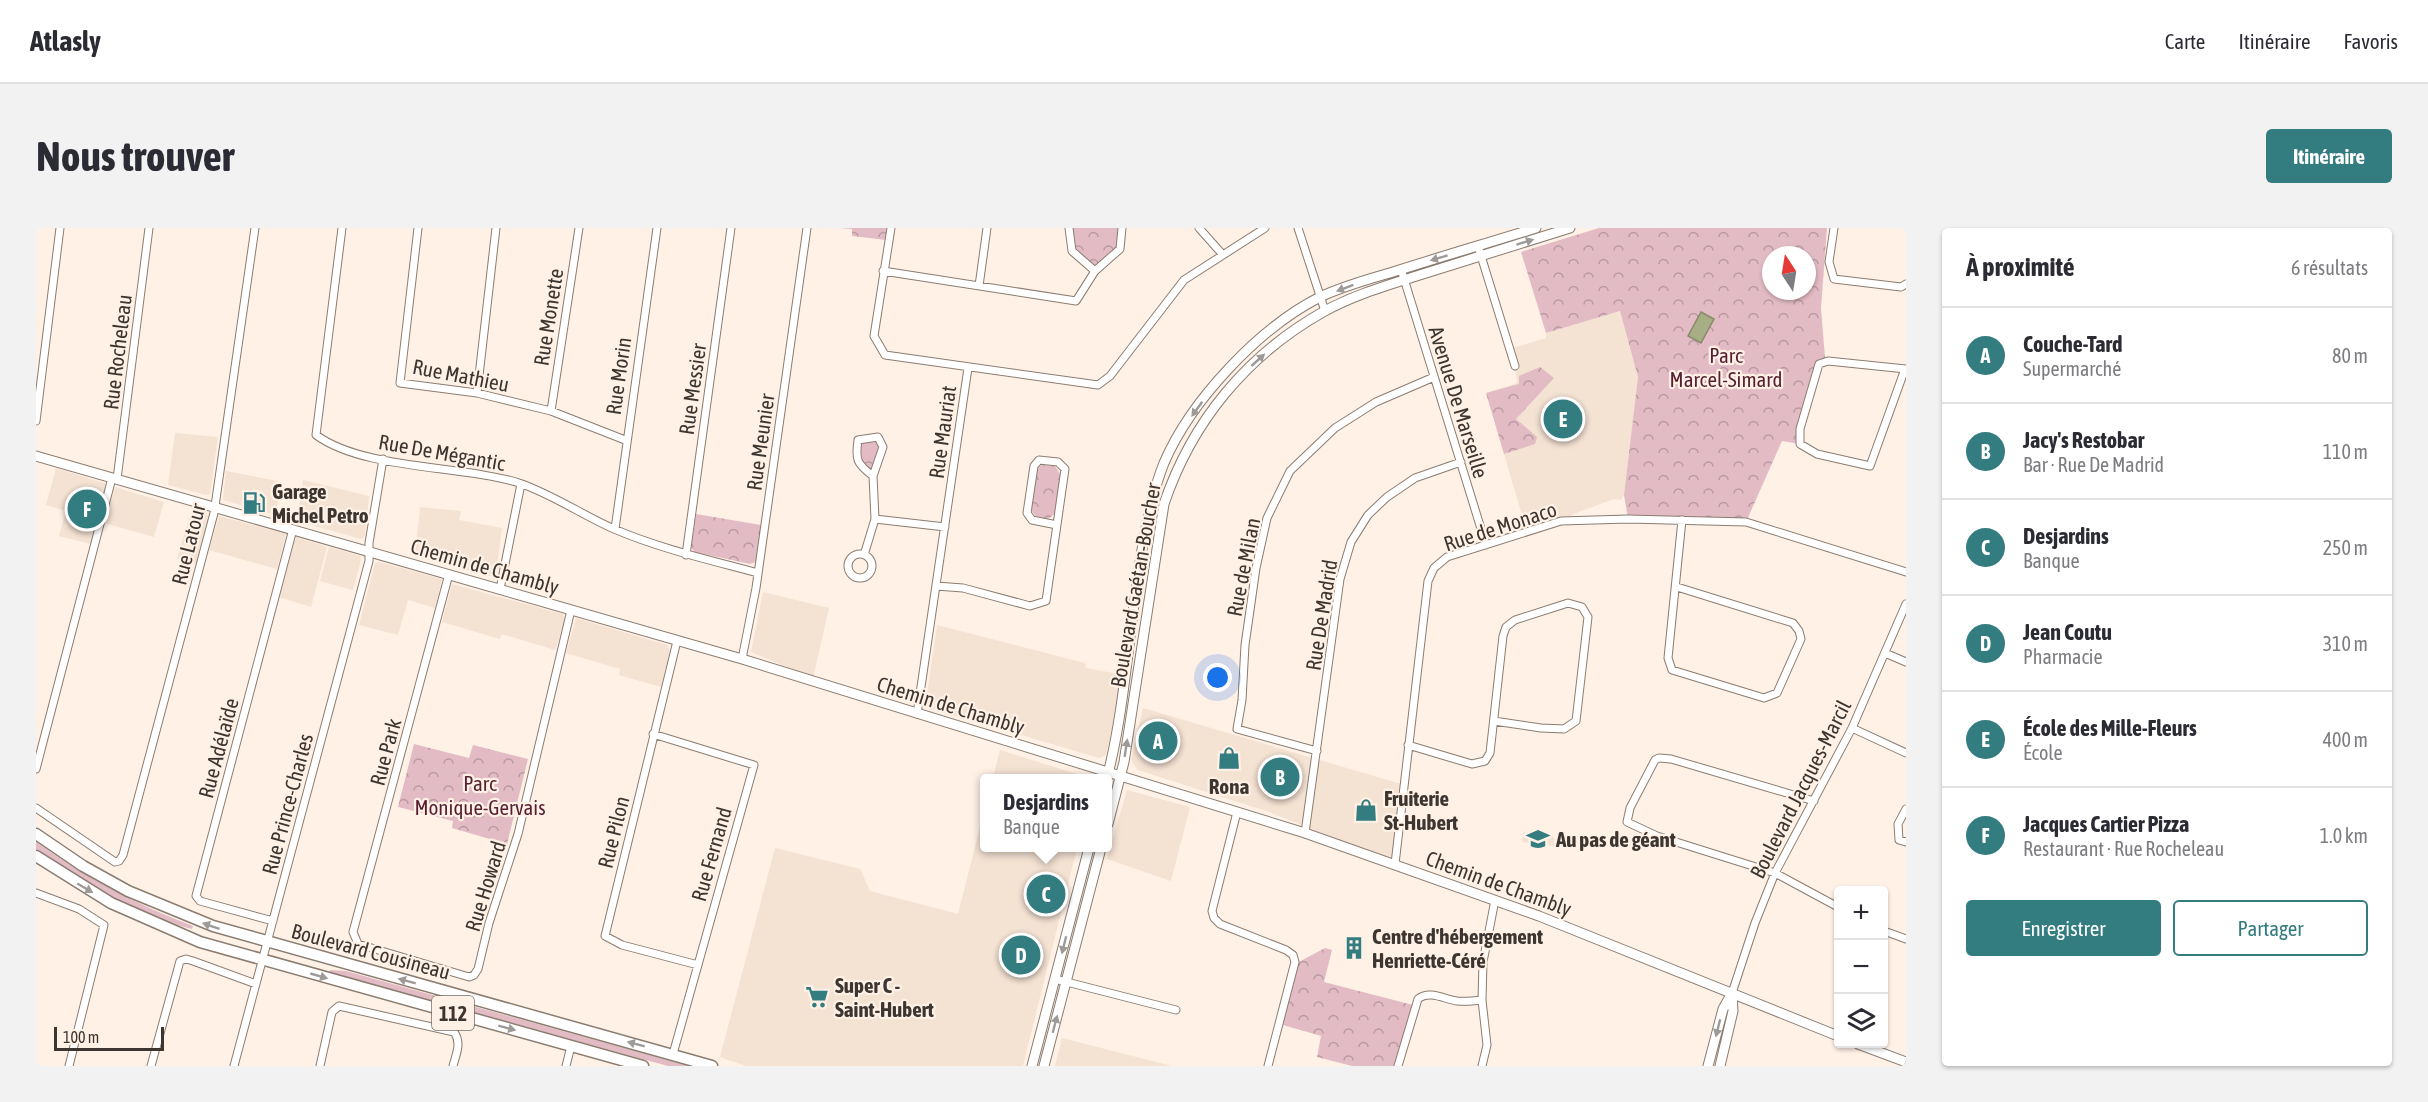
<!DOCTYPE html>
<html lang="fr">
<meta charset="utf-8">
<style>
:root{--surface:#fff;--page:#f2f2f3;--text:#2b2b33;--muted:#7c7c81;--line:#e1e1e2;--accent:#337c80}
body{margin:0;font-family:"Asap Condensed",sans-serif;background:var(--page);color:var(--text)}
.controls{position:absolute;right:18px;bottom:18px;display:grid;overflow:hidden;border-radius:6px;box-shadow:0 2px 4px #0004}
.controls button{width:54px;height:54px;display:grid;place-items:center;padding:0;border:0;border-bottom:2px solid var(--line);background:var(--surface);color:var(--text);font:30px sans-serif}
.compass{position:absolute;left:1726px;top:18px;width:54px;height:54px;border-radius:50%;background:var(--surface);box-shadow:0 2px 4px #0004;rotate:348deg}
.scale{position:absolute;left:18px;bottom:15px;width:110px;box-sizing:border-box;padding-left:6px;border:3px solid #3c3530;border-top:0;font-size:16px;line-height:21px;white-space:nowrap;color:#3c3530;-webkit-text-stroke:4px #fff1e6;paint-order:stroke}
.you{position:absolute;left:1182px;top:450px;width:21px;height:21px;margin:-15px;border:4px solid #fff;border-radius:50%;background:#1a73e8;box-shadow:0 0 0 9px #1a73e833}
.badge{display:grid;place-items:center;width:39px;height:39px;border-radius:50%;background:var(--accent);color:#fff;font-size:20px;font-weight:700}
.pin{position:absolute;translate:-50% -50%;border:3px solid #fff;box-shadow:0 2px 6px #0006}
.popup{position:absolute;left:944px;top:546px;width:132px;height:78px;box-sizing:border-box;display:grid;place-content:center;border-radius:6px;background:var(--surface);filter:drop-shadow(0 2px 4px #0005);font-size:20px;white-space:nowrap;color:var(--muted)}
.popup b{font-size:22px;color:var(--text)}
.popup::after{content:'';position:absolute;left:50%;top:100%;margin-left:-12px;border:12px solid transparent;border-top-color:var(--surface)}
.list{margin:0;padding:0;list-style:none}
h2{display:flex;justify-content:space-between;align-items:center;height:78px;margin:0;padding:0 24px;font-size:26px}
h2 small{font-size:20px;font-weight:400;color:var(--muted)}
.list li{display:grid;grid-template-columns:39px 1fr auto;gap:18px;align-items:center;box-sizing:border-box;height:96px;padding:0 24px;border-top:2px solid var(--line)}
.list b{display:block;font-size:22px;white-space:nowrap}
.list p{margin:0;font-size:20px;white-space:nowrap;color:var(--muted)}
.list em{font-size:20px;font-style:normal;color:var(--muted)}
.actions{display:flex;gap:12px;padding:18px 24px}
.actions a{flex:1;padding:14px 0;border:2px solid var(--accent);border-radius:6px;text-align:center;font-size:21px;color:var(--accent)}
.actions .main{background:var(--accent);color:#fff}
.icon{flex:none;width:33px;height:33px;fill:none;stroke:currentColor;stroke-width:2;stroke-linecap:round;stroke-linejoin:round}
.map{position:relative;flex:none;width:1870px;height:838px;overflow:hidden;border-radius:6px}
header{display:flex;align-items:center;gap:36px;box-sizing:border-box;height:84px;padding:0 30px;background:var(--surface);border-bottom:2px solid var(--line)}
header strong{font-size:28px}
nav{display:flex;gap:33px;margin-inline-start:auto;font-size:21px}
.intro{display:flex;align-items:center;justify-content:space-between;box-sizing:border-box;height:144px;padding:0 36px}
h1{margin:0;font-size:42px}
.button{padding:15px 27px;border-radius:6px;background:var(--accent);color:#fff;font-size:21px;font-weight:700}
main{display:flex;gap:36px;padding:0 36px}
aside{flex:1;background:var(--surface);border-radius:6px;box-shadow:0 2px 4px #0004}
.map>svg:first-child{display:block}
.built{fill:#f4e2d3}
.green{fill:#e3bbc4}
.forest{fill:url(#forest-crowns);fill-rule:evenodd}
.water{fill:#a7ae85;stroke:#878a6c;stroke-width:1.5}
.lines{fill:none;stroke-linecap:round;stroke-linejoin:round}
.street-casing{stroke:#8b7c70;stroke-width:9}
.secondary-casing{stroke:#8b7c70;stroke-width:11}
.primary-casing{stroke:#8b7c70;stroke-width:13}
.street{stroke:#fff;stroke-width:7}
.secondary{stroke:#fff;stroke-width:9}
.primary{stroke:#fff;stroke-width:10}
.oneway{fill:#9e9a98}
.labels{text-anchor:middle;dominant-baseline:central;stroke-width:4.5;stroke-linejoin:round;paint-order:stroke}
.shield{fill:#fff1e6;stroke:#766d67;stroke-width:1.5}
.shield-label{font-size:20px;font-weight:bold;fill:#3c3530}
.street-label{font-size:21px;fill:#3c3530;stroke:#fff1e6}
.park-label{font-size:21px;fill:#571e31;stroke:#fff1e6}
.poi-label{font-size:21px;font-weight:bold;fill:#3c3530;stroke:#fff1e6;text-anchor:start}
</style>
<header>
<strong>Atlasly</strong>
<nav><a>Carte</a><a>Itinéraire</a><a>Favoris</a></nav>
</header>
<div class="intro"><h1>Nous trouver</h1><a class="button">Itinéraire</a></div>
<main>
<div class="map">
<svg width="1870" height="838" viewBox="0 0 1870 838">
<defs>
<pattern id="forest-crowns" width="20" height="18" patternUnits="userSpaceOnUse" patternTransform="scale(1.5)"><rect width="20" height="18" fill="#e3bbc4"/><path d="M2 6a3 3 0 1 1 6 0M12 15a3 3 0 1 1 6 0" fill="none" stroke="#b999a0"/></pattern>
</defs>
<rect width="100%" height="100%" fill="#fff1e6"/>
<path class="built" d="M1584,83L1602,149L1588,267L1585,272L1578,271L1540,285L1525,293L1491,304L1450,165L1481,155L1479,138L1474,121L1510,110V105Z
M139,205L182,209L174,266L170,267L132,257Z
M20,240L71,256L54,316L23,308L30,283L10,277Z
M190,243L242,253L240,269L242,274L239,287L187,272Z
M267,252L333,268L329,307L325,311L261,293Z
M79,259L128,274L118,309L68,295Z
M384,279L425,283L423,292L466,300L460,346L454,348L379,328Z
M156,280L170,284L173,291L160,336L141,331Z
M183,288L250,306L241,341L173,322Z
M260,309L291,319L275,379L243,369Z
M293,319L324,328L325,332L317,362L284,353Z
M343,334L406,351L399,380L372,372L362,407L323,397L339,335Z
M416,356L527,386L529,392L519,422L466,406L464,411L406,394Z
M727,364L793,380L777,450L715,424Z
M540,390L631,417L634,422L625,459L583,447L584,441L530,425Z
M901,397L1049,435L1050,440L1088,447L1070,527L1063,530L893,480L890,474Z
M1107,480L1365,556L1357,633L1233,584L1102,542L1095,532Z
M964,522L1047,548L1049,550H957Z
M1091,562L1154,579L1135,653L1071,631Z
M948,583V620H1041L987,838H710L684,829L739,620L824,641L834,663L922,686Z
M1487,604L1518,609V618L1486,614Z
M1026,810L1136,838H1019Z"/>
<path class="green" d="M0,614C49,649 101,677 157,698L156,701C100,688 47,653 0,621Z
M294,742L310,743L653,838H632L293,745Z"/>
<path class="forest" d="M804,0H851L850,12L816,8V1Z
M1033,0H1086L1084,21L1059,43L1036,23Z
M1563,0H1791L1785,80L1789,130L1783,136L1781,143L1764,216L1746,213L1710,294L1592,291L1588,267L1602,149L1584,83L1510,105L1485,24ZM1735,27H1771V63H1735Z
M1504,139L1518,150L1480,191L1501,209L1499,216L1468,226L1450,165L1483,156V148Z
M841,212L844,219L836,245L824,236V214Z
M1005,237L1019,238L1024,246L1020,285L1012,291L1000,289L995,282L1000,244Z
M660,286L725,297L720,334L714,336L659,324L655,320Z
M378,516L433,530L437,517L492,531L471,616L416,600L417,593L362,579Z
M1289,720L1296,722L1288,754L1377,777L1358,838H1316L1281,829L1285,808L1247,797L1261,735Z"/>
<path class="water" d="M1665,84L1678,91L1665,115L1652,108Z"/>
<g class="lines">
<g class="street-casing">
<path id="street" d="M306,0L280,207C328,242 425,237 483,255C516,266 546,287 578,301C625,321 674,332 722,345
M382,0L364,155L441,165L515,183L589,212
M855,0L838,108L849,127L1062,157L1074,148L1148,52L1229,0
M1033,0L1036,23L1059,43
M1163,0L1187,27
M1262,0L1289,83
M1798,0L1793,34L1798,51L1865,59L1870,56
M1442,18L1479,138
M1365,41L1450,317
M847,43L1040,73L1059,43L1084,21L1086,0
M943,58L951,0
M1869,141L1834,238L1781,226L1764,216V201L1783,136L1792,133L1870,141
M441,165L460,0
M515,183L543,0
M0,193L24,0
M81,251L113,0
M839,291L909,299
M579,301L621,0
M812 338a12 12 0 1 1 24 0a12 12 0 1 1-24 0Z
M650,327L695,0
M828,327L839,291L837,248L847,219L842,209L822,212C819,232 821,236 837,248
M413,346L317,704L322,716L433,749L438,747L442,741L453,695L482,606L535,382
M900,358L927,360L994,378L1010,373L1029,241L1022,234L1003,232L998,238L991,285L996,292L1021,297
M1641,359L1757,395L1763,403L1765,411L1741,465L1728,470L1636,442L1632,430L1646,292
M464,361L485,256
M641,413L569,708L586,717L662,737
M1849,425L1870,434
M706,431L720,360L771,0
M881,486L932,140
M1816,500L1870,525
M617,506L718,537L637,826
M1372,517L1436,536L1449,533L1454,525L1467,408L1470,399L1479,392L1532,375L1546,379L1552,389L1540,493L1528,501L1505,500L1458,493
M1281,523L1201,501L1206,472L1209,417L1220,340L1231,290L1254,243L1299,200L1340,174L1398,149
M0,541L76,250
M1778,573L1635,531L1623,530L1619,532L1594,580L1591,594L1621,608L1739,645L1802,679
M0,580L79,634L83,633L87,627L178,285L219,0
M1870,581L1862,596L1863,612L1870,614
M1201,584L1176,683L1178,690L1184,696L1250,722L1257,727L1259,734L1232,838
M1269,605L1304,351L1315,314L1332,287L1351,269L1379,250L1425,234
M1359,636L1392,353L1398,340L1411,329L1525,293L1592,291L1710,294L1870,344
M0,665L43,681L68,697L33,838
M237,693L164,673L160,668L257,301
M1848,703L1870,711
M1019,751L1140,782
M1696,765L1719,695L1739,645L1816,500L1870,376
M115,838L144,733L150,731L157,733L220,756
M198,838L333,333V315L347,231
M284,838L296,784L303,778L418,804C426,815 420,826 417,838
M530,838L535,818
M1362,838L1382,771C1393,762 1408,771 1421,773C1429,774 1438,773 1446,772
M1446,838L1451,817L1446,772L1447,734L1459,672"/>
</g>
<g class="secondary-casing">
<path id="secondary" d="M0,228L706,431L1269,605L1503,688L1802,808
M1071,550C1092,468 1093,383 1110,300C1114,279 1120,255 1128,235C1155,172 1223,100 1284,69C1307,58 1333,51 1357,44C1404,29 1452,15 1500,0
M1072,596L1088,534L1128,276C1156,193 1211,127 1287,84C1319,66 1356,56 1390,45C1438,30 1486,15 1534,0
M1822,816L1870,834
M996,838L1053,620
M1008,838L1065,620
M1672,838L1687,781L1696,765
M1684,838L1697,783L1696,765"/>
</g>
<g class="primary-casing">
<path id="primary" d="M0,606L47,638L92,663L177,698L676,838
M0,628L75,675L164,714L607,838"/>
</g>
<use href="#street" class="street"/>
<use href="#secondary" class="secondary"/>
<use href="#primary" class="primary"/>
</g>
<defs><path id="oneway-solid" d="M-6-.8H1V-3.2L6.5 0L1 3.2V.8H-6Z" transform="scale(1.5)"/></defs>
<g class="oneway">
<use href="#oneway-solid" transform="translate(1489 14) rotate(-17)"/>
<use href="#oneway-solid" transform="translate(1403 30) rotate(163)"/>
<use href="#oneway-solid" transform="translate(1309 60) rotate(159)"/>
<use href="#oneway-solid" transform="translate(1222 132) rotate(-42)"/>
<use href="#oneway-solid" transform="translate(1161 181) rotate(126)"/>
<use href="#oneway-solid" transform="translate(1090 520) rotate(-81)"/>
<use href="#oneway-solid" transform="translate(49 660) rotate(30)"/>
<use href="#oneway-solid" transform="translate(175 698) rotate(-161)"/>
<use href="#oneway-solid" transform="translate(1028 717) rotate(104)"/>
<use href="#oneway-solid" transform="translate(283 748) rotate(16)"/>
<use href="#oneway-solid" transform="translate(371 753) rotate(-165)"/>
<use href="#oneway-solid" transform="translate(1019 796) rotate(-75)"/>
<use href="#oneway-solid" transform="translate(471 800) rotate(15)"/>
<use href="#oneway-solid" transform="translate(1682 800) rotate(104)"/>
<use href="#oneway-solid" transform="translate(600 816) rotate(-165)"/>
</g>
<defs>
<g id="fuel-bare" transform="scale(1.8)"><path d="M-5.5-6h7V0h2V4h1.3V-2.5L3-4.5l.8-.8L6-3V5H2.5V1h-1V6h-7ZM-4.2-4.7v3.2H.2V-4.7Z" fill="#337c80" stroke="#fff1e6" stroke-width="2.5" paint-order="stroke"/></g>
<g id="shop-bare" transform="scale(1.8)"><path d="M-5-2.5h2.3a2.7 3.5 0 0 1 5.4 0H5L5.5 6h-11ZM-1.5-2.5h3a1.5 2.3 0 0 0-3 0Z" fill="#337c80" stroke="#fff1e6" stroke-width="2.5" paint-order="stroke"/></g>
<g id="school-bare" transform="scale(1.8)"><path d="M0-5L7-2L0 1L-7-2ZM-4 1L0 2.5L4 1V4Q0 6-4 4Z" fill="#337c80" stroke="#fff1e6" stroke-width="2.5" paint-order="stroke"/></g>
<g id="building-bare" transform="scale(1.8)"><path d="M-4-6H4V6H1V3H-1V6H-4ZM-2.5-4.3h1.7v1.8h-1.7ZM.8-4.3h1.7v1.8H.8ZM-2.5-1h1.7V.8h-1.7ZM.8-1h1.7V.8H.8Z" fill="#337c80" stroke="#fff1e6" stroke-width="2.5" paint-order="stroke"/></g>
<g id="supermarket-bare" transform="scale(1.8)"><path d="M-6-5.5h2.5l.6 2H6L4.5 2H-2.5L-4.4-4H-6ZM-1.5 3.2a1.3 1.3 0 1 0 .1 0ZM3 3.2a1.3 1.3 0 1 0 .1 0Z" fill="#337c80" stroke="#fff1e6" stroke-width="2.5" paint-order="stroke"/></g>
</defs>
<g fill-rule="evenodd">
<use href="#fuel-bare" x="218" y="275"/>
<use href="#shop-bare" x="1193" y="530"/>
<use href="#shop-bare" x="1330" y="582"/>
<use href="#school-bare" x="1502" y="611"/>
<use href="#building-bare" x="1318" y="720"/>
<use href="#supermarket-bare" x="781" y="769"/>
</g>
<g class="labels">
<rect class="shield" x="396" y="768" width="42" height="34" rx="4.5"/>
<g class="shield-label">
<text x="417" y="785">112</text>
</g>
<g class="street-label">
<text transform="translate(512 89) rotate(-81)">Rue Monette</text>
<text transform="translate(81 124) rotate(-83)">Rue Rocheleau</text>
<text transform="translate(425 147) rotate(11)">Rue Mathieu</text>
<text transform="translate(582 148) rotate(-82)">Rue Morin</text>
<text transform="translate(656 161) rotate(-82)">Rue Messier</text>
<text transform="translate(1423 174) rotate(73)">Avenue De Marseille</text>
<text transform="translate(906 204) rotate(-82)">Rue Mauriat</text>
<text transform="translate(724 214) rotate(-82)">Rue Meunier</text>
<text transform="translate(406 224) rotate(10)">Rue De Mégantic</text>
<text transform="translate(1464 298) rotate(-18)">Rue de Monaco</text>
<text transform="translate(152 316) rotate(-76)">Rue Latour</text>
<text transform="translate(449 338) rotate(16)">Chemin de Chambly</text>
<text transform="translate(1207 339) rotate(-79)">Rue de Milan</text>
<text transform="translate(1099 357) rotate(-80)">Boulevard Gaétan-Boucher</text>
<text transform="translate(1285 387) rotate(-81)">Rue De Madrid</text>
<text transform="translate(915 477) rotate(17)">Chemin de Chambly</text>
<text transform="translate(182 520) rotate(-75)">Rue Adélaïde</text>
<text transform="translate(349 524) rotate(-75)">Rue Park</text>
<text transform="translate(1764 561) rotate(-63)">Boulevard Jacques-Marcil</text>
<text transform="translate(251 576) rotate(-75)">Rue Prince-Charles</text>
<text transform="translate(577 604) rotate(-76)">Rue Pilon</text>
<text transform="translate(675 626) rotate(-74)">Rue Fernand</text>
<text transform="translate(1463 655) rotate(20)">Chemin de Chambly</text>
<text transform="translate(449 658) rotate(-73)">Rue Howard</text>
<text transform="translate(335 723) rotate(15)">Boulevard Cousineau</text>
</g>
<g class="park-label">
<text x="1690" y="127">Parc<tspan x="1690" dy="24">Marcel-Simard</tspan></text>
<text x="444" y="555">Parc<tspan x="444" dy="24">Monique-Gervais</tspan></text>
</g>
<g class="poi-label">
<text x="236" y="263">Garage<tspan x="236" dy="24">Michel Petro</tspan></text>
<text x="1193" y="558" text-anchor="middle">Rona</text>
<text x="1348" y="570">Fruiterie<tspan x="1348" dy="24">St-Hubert</tspan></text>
<text x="1520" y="611">Au pas de géant</text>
<text x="1336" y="708">Centre d'hébergement<tspan x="1336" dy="24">Henriette-Céré</tspan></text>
<text x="799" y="757">Super C -<tspan x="799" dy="24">Saint-Hubert</tspan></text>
</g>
</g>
</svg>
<div class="controls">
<button>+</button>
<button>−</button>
<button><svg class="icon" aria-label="layers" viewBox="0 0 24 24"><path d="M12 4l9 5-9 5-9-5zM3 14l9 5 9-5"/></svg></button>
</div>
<svg class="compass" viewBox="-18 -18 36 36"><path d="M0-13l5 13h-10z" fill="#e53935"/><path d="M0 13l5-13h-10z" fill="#7c7c81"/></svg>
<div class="scale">100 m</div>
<div class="you"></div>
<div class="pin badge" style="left:1122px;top:513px">A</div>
<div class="pin badge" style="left:1244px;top:549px">B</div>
<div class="pin badge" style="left:1010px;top:666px">C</div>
<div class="popup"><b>Desjardins</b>Banque</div>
<div class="pin badge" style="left:985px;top:727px">D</div>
<div class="pin badge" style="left:1527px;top:191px">E</div>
<div class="pin badge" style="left:51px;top:281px">F</div>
</div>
<aside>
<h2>À proximité<small>6 résultats</small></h2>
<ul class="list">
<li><span class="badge">A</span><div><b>Couche-Tard</b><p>Supermarché</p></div><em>80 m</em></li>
<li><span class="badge">B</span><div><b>Jacy's Restobar</b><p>Bar · Rue De Madrid</p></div><em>110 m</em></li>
<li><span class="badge">C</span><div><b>Desjardins</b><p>Banque</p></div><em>250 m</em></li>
<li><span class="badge">D</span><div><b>Jean Coutu</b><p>Pharmacie</p></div><em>310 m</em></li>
<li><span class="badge">E</span><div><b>École des Mille-Fleurs</b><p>École</p></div><em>400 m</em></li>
<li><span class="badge">F</span><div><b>Jacques Cartier Pizza</b><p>Restaurant · Rue Rocheleau</p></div><em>1.0 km</em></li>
</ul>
<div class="actions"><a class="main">Enregistrer</a><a>Partager</a></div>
</aside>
</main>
